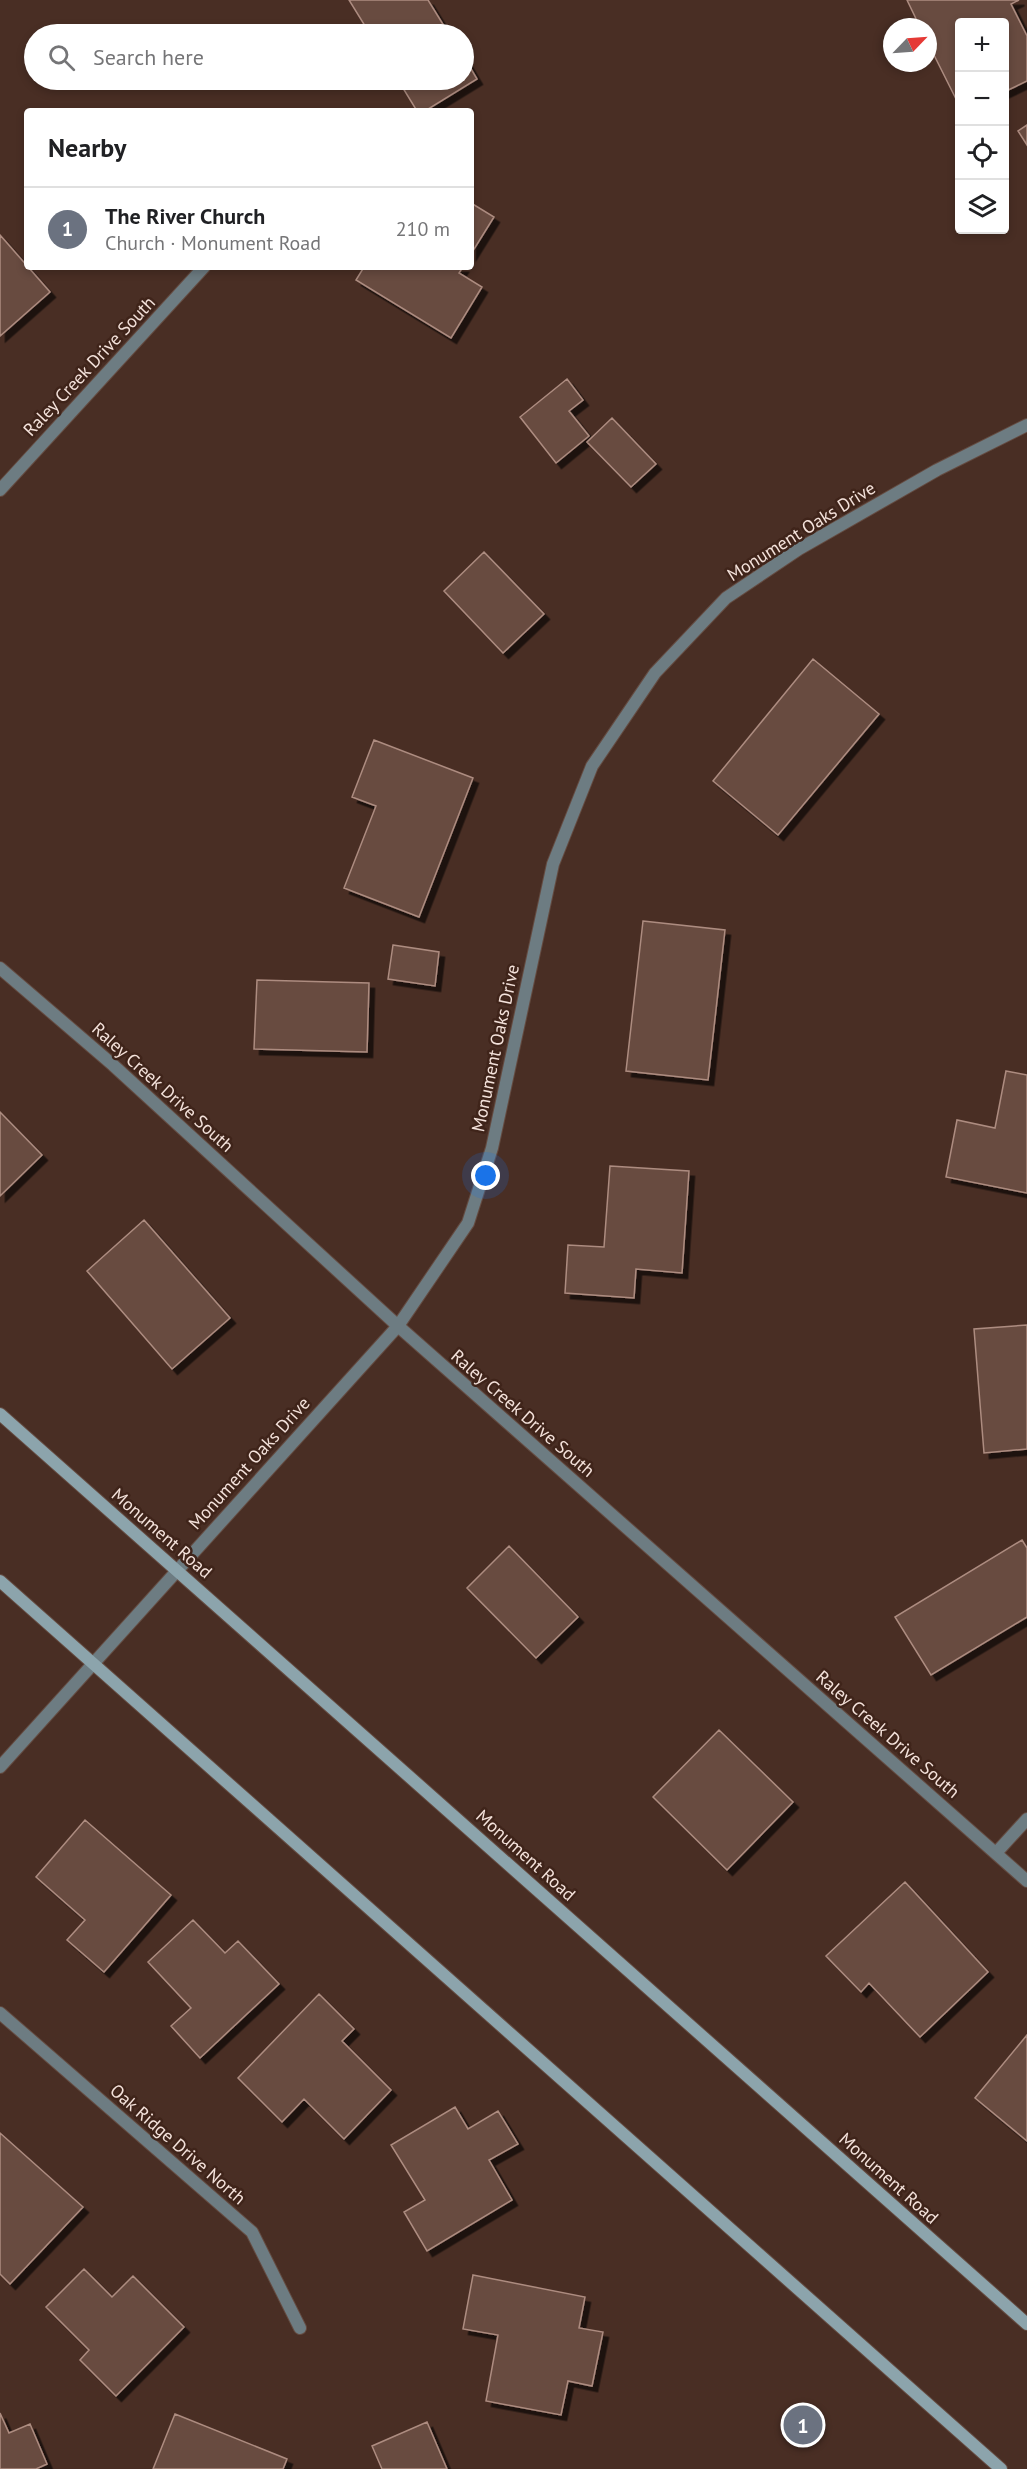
<!DOCTYPE html>
<meta charset="utf-8">
<style>
:root{--surface:#fff;--page:#f2f2f2;--text:#202124;--muted:#757577;--line:#e0e0e0;--accent:#1a73e8}
body{margin:0;font-family:"PT Sans",sans-serif;background:var(--page);color:var(--text)}
.controls{position:absolute;right:18px;top:18px;display:grid;overflow:hidden;border-radius:6px;box-shadow:0 3px 9px #0003}
.controls button{width:54px;height:54px;display:grid;place-items:center;padding:0;border:0;border-bottom:2px solid var(--line);background:var(--surface);color:var(--text);font:30px sans-serif}
.compass{position:absolute;left:883px;top:18px;width:54px;height:54px;border-radius:50%;background:var(--surface);box-shadow:0 3px 9px #0003;rotate:65deg}
.you{position:absolute;left:486px;top:1176px;width:21px;height:21px;margin:-15px;border:4px solid #fff;border-radius:50%;background:#1a73e8;box-shadow:0 0 0 9px #1a73e833}
.badge{display:grid;place-items:center;width:39px;height:39px;border-radius:50%;background:var(--accent);color:#fff;font-size:20px;font-weight:700}
.pin{position:absolute;translate:-50% -50%;border:3px solid #fff;box-shadow:0 2px 6px #0006}
.list{margin:0;padding:0;list-style:none}
h2{display:flex;justify-content:space-between;align-items:center;height:78px;margin:0;padding:0 24px;font-size:26px}
h2 small{font-size:20px;font-weight:400;color:var(--muted)}
.list li{display:grid;grid-template-columns:39px 1fr auto;gap:18px;align-items:center;box-sizing:border-box;height:84px;padding:0 24px;border-top:2px solid var(--line)}
.list b{display:block;font-size:22px;white-space:nowrap}
.list p{margin:0;font-size:20px;white-space:nowrap;color:var(--muted)}
.list em{font-size:20px;font-style:normal;color:var(--muted)}
.icon{flex:none;width:33px;height:33px;fill:none;stroke:currentColor;stroke-width:2;stroke-linecap:round;stroke-linejoin:round}
.map{position:relative;flex:none;width:1027px;height:2469px;overflow:hidden}
.search{position:absolute;background:var(--surface);box-shadow:0 3px 9px #0003;left:24px;top:24px;width:450px;height:66px;display:flex;align-items:center;gap:15px;box-sizing:border-box;padding:0 21px;border-radius:33px;color:var(--muted);font-size:22px}
.panel{position:absolute;background:var(--surface);box-shadow:0 3px 9px #0003;left:24px;top:108px;width:450px;height:162px;border-radius:6px}
.map>svg:first-child{display:block}
.building{fill:#684b40;stroke:#ad8c80;stroke-width:1.5;filter:url(#shadow)}
.lines{fill:none;stroke-linecap:round;stroke-linejoin:round}
.minor-casing{stroke:#644b41;stroke-width:14}
.secondary-casing{stroke:#644b41;stroke-width:14}
.minor{stroke:#6d7c82;stroke-width:12}
.secondary{stroke:#8ca4ac;stroke-width:12}
.labels{text-anchor:middle;dominant-baseline:central;stroke-width:5;stroke-linejoin:round;paint-order:stroke}
.street-label{font-size:18px;fill:#f4e2db;stroke:#3f241a}
</style>
<div class="map">
<svg width="1027" height="2469" viewBox="0 0 1027 2469">
<defs>
<filter id="shadow"><feDropShadow dx="5.5" dy="5.5" stdDeviation="0" flood-color="#0009"/></filter>
</defs>
<rect width="100%" height="100%" fill="#492e24"/>
<path class="building" d="M349,0H428L449,34H370Z
M907,0H1019L1011,4L1027,36V81L1004,92V22H960V107L928,43V27H920Z
M464,57L477,79L425,111H417L398,80H464Z
M1027,125V145L1018,131Z
M471,203L494,217L471,254Z
M0,235L50,292L0,336Z
M364,267H463L459,273L482,287L451,338L356,280Z
M567,379L583,400L569,411L589,436L556,463L520,417Z
M612,418L656,464L631,487L587,442Z
M484,552L544,614L503,653L444,591Z
M813,659L879,714L778,835L713,781Z
M374,740L473,778L419,917L344,888L376,806L352,797Z
M643,921L725,930L708,1080L626,1071Z
M393,945L439,952L435,986L388,979Z
M257,980L369,983L367,1052L254,1049Z
M1006,1071L1027,1075V1193L946,1177L957,1120L995,1128Z
M0,1112L42,1155L0,1196Z
M610,1166L689,1171L682,1273L636,1269L634,1298L565,1293L568,1245L604,1247Z
M144,1220L230,1318L172,1369L87,1271Z
M1027,1325V1449L984,1453L974,1329Z
M1022,1540L1027,1548V1617L931,1675L895,1617Z
M509,1546L578,1617L536,1658L467,1588Z
M719,1730L793,1802L727,1870L653,1797Z
M85,1820L171,1895L104,1972L67,1940L85,1920L36,1877Z
M905,1882L988,1972L920,2037L869,1983L861,1992L826,1956Z
M193,1920L225,1953L238,1941L279,1984L200,2058L171,2026L191,2008L148,1962Z
M319,1994L354,2029L342,2041L391,2090L344,2139L304,2099L282,2122L238,2078Z
M1027,2035V2141L975,2098Z
M455,2107L468,2129L498,2111L518,2144L489,2160L512,2200L427,2251L404,2212L425,2200L391,2145Z
M0,2133L83,2207L10,2284L0,2274Z
M84,2269L112,2297L133,2276L184,2327L116,2396L80,2360L89,2350L46,2307Z
M473,2275L585,2297L579,2328L603,2332L592,2386L568,2381L561,2415L486,2401L498,2335L463,2329Z
M0,2413L9,2433L30,2424L47,2464L36,2469H0Z
M175,2414L287,2459L283,2469H153Z
M427,2422L447,2469H382L372,2446Z"/>
<g class="lines">
<g class="minor-casing">
<path id="minor" d="M0,490L204,267
M0,968L113,1065L398,1326L1027,1881
M0,1767L398,1326L468,1223L492,1148L553,864L592,766L655,673L726,598L799,549L937,470L1027,425
M996,1853L1027,1819
M0,2013L252,2232L300,2328"/>
</g>
<g class="secondary-casing">
<path id="secondary" d="M0,1414L1027,2324
M0,1581L1001,2469"/>
</g>
<use href="#minor" class="minor"/>
<use href="#secondary" class="secondary"/>
</g>
<g class="labels">
<g class="street-label">
<text transform="translate(89 366) rotate(-47)">Raley Creek Drive South</text>
<text transform="translate(801 531) rotate(-32)">Monument Oaks Drive</text>
<text transform="translate(495 1048) rotate(-78)">Monument Oaks Drive</text>
<text transform="translate(163 1087) rotate(42)">Raley Creek Drive South</text>
<text transform="translate(523 1413) rotate(41)">Raley Creek Drive South</text>
<text transform="translate(249 1463) rotate(-48)">Monument Oaks Drive</text>
<text transform="translate(162 1533) rotate(41)">Monument Road</text>
<text transform="translate(888 1734) rotate(41)">Raley Creek Drive South</text>
<text transform="translate(526 1855) rotate(42)">Monument Road</text>
<text transform="translate(178 2144) rotate(41)">Oak Ridge Drive North</text>
<text transform="translate(889 2178) rotate(42)">Monument Road</text>
</g>
</g>
</svg>
<div class="controls">
<button>+</button>
<button>−</button>
<button><svg class="icon" aria-label="locate" viewBox="0 0 24 24"><circle cx="12" cy="12" r="6"/><path d="M12 2v4M12 18v4M2 12h4M18 12h4"/></svg></button>
<button><svg class="icon" aria-label="layers" viewBox="0 0 24 24"><path d="M12 4l9 5-9 5-9-5zM3 14l9 5 9-5"/></svg></button>
</div>
<svg class="compass" viewBox="-18 -18 36 36"><path d="M0-13l5 13h-10z" fill="#e53935"/><path d="M0 13l5-13h-10z" fill="#757577"/></svg>
<div class="you"></div>
<div class="pin badge" style="left:803px;top:2425px;background:#6b7280">1</div>
<div class="search"><svg class="icon" aria-label="search" viewBox="0 0 24 24"><circle cx="10" cy="10" r="6"/><path d="M15 15l6 6"/></svg>Search here</div>
<section class="panel">
<h2>Nearby<small></small></h2>
<ul class="list">
<li><span class="badge" style="background:#6b7280">1</span><div><b>The River Church</b><p>Church · Monument Road</p></div><em>210 m</em></li>
</ul>
</section>
</div>
